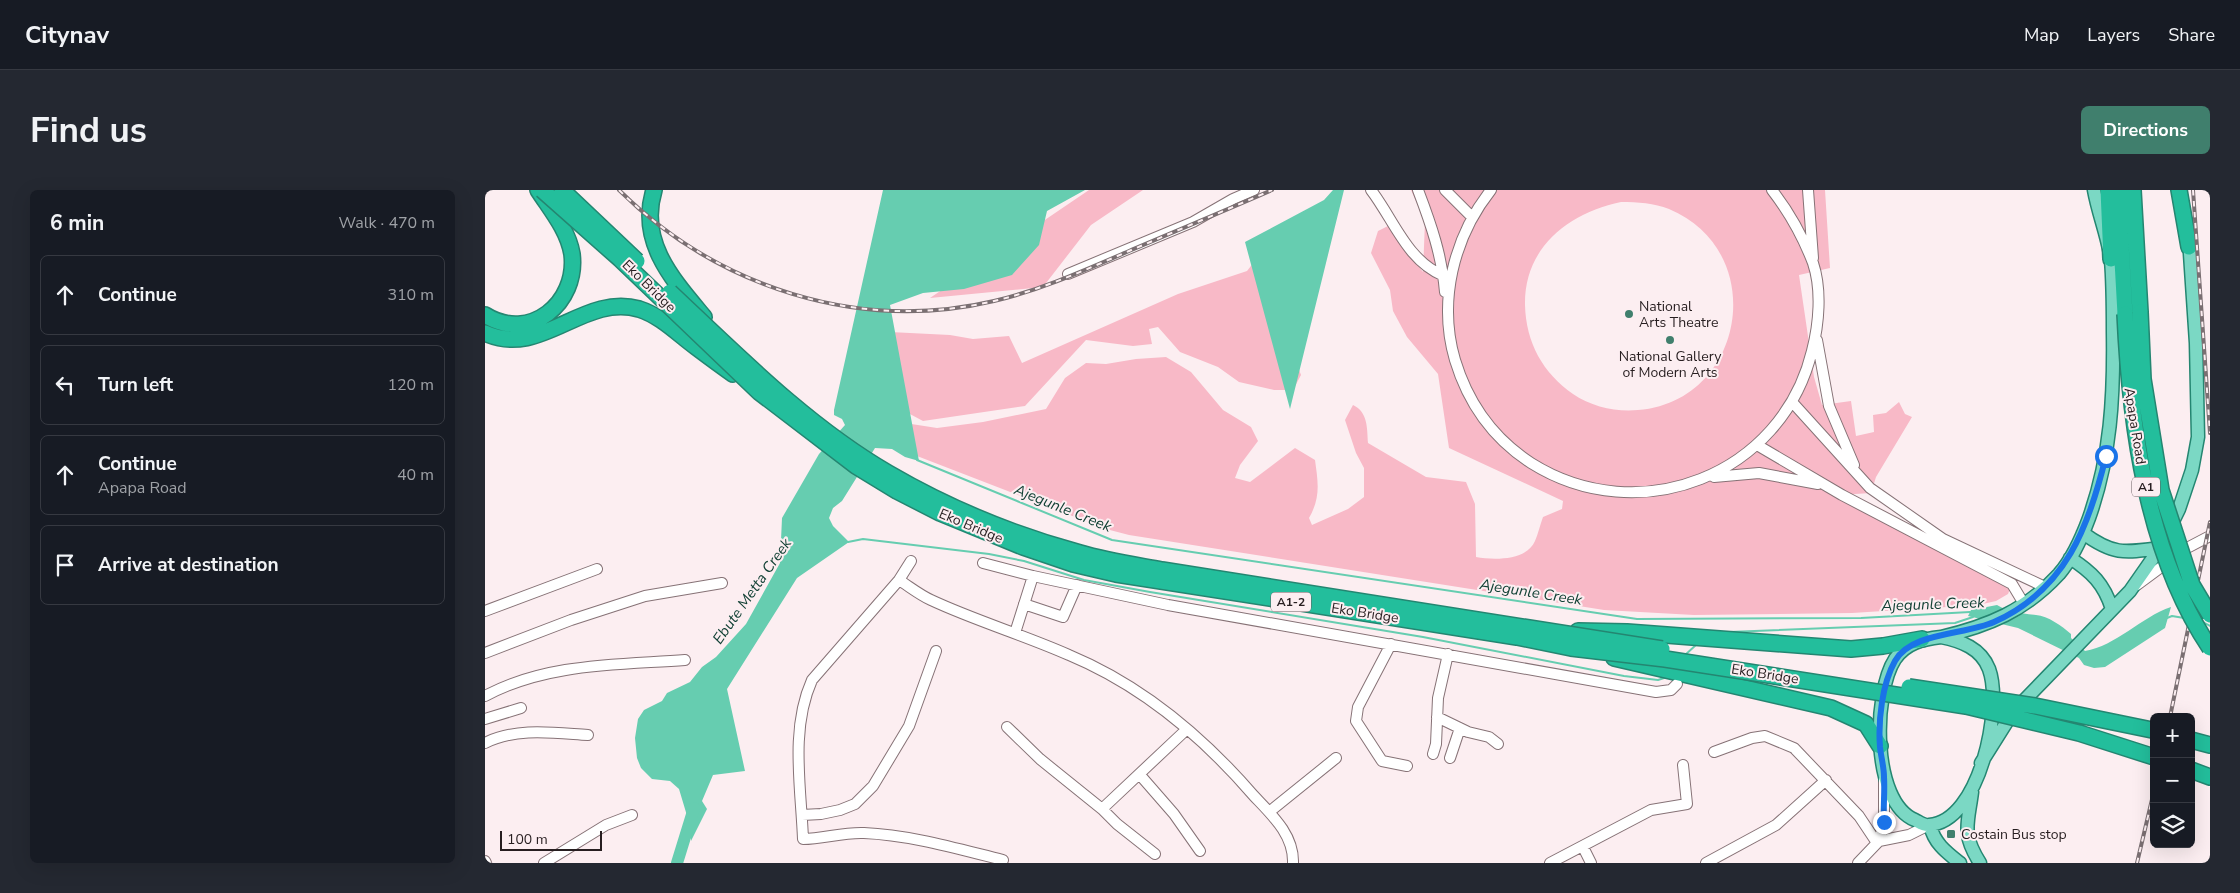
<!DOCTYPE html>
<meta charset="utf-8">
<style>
:root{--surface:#171b24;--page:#242831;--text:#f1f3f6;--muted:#9ea1a6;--line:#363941;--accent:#407f6d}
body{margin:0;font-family:"Nunito Sans",sans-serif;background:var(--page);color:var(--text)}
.controls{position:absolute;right:15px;bottom:15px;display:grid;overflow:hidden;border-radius:8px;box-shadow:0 5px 20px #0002}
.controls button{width:45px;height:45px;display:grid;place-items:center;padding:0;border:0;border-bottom:1px solid var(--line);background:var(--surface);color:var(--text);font:25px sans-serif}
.scale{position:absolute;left:15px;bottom:12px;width:102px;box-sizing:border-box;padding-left:5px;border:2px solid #271e20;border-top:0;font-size:14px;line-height:18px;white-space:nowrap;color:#271e20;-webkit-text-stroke:4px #fceef1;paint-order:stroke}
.stop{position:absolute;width:15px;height:15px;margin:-11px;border:4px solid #1a73e8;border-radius:50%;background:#fff}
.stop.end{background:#1a73e8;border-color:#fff;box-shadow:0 1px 5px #0008}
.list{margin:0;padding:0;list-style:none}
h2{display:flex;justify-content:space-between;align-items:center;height:65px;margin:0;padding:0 20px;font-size:21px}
h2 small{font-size:16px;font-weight:400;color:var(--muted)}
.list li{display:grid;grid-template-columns:32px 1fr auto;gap:15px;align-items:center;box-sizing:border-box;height:80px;margin:0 10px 10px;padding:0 10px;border:1px solid var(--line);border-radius:8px}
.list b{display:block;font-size:19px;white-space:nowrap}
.list p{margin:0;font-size:16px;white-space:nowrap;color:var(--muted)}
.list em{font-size:16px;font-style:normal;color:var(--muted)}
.icon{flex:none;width:28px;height:28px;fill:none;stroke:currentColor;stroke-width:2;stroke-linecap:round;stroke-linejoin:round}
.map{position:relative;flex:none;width:1725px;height:673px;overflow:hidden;border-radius:8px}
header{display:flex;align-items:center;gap:30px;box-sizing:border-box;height:70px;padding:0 25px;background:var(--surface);border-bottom:1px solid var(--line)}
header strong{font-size:24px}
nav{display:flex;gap:28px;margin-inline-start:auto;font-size:18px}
.intro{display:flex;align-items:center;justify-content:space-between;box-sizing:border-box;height:120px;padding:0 30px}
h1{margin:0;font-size:35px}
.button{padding:12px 22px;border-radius:8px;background:var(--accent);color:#fff;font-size:18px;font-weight:700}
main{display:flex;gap:30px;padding:0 30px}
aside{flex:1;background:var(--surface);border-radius:8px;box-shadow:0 5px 20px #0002}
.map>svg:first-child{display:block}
.green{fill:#f8b9c7;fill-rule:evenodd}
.water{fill:#66cdb0}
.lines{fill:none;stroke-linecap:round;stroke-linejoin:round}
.stream{stroke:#66cdb0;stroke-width:2}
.river{stroke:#66cdb0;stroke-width:12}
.minor-casing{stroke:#867276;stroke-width:12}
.major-casing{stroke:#248671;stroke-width:15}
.highway-casing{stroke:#248671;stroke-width:18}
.minor{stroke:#fff;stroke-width:10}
.major{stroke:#7bd8c4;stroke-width:12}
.highway{stroke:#23be9c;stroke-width:15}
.rail-casing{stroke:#7a6f72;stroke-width:4}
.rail{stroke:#fceef1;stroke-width:2;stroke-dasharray:5.5;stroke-linecap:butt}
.highway-bridge-casing{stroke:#248671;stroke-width:18;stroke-linecap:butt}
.highway-bridge{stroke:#23be9c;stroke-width:15}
.route{stroke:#1a73e8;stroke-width:6}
.poi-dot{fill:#407f6d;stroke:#fceef1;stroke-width:2}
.labels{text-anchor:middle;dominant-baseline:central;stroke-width:4;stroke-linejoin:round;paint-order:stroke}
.shield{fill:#fceef1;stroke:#675c5f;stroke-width:1}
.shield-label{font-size:12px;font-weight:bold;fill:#271e20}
.street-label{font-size:14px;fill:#271e20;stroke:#fceef1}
.poi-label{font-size:14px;fill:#271e20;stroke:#fceef1;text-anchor:start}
.water-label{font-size:15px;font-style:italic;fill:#124135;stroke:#fceef1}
</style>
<header>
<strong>Citynav</strong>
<nav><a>Map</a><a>Layers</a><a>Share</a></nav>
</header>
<div class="intro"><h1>Find us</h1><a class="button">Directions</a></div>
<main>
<aside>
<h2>6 min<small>Walk · 470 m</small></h2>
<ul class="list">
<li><svg class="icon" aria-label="ahead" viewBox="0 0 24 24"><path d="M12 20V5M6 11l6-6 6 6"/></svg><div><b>Continue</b></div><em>310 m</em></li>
<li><svg class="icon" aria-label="left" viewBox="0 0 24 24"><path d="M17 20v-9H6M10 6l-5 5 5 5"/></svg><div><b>Turn left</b></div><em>120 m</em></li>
<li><svg class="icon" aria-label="ahead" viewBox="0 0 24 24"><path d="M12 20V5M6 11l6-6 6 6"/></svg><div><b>Continue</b><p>Apapa Road</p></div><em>40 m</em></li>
<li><svg class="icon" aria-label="arrive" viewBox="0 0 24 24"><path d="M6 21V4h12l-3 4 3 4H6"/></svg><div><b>Arrive at destination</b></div></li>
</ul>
</aside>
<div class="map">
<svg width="1725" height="673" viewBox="0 0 1725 673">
<rect width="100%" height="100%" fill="#fceef1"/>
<path class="green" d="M604,0H658L606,35L558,97L445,108Z
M926,0H1340L1345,78L1314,85L1329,187L1337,215L1366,211L1371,246L1389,242L1388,225L1401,223L1414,212L1420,224L1427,227L1391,287L1386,303L1355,305L1497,381L1525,399L1523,404L1511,411L1493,415L1367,423L1209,425L1119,420L644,345L621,339L432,266L420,233L452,238L498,232L561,219L580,188L601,173L621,174L651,169L681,167L706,182L738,220L766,237L773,251L755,275L750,288L765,292L810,258L830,270C833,292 836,307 824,328L827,335L863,319L879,307V278L871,263L860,230L868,215C883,222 882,238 883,253L941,287L981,292L990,314L991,367C1009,370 1041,371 1050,351C1053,344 1055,335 1058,327L1077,319L1078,311L964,258L953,184L922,147L908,121L905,100L886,63L893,41L903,36L938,82L940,31ZM1136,12C1153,12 1169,13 1184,19C1285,61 1261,211 1153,220C1131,222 1107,217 1088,204C1058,183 1041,153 1040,115C1039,57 1084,23 1136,12Z
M773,67L816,185L808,200H789L754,192L733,177L695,162L673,137L664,139L667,154L648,156L601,150L540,216L438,231L423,223L405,142L465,145L488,149L524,146L537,173L693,104L762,81Z"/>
<path class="water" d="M398,0H600L562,21L554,55L527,85L479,99L438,103L405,115L434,271L420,267L407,259L390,258L357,311L348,318L344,328L348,336L364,352L312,388L242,499L260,581L228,585L217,611L222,619L206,651V639L194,599L185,591L167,589L156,578L152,568L150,548L153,529L159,520L177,511L182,503L205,492L217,477L231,467L261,434L295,373L297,328L334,264L360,235L357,229L349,225V220Z
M848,0H859L805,219L760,52L839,10Z
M1512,415C1525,423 1536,423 1551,425C1563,426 1577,436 1586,444V448L1600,461C1631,456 1656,427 1686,417L1680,438L1620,477L1609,478L1599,475L1594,468L1533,438L1483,426L1486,420Z"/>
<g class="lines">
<path class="stream" d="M432,270L627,350L1152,429L1376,428L1485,422
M363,352L378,349L504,364L539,371L599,390L665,402L938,447L1139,486L1173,490L1182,487
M1682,428L1687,426L1699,428
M1716,431L1725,436
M1244,442L1470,433L1488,427
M1199,466L1212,454"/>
<path class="river" d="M192,673L209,618"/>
<g class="minor-casing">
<path id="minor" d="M886,0C909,30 922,71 959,86
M933,0C946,34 957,66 960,102
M960,0L987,27
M1006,0C968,48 953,112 970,170C983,213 1009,249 1046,273C1154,341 1297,285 1327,161C1334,134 1337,100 1328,73C1318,47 1304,22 1287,0
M1323,0L1328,68
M583,84L708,32L748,9L769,0
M1332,150L1344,216L1369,275
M1308,213L1385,298L1458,349L1560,397
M1272,255L1357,305L1527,394L1539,414
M1229,287L1274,283L1333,294
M426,371L414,390L327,490C305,539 316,597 318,649C338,649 358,642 379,643C426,645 473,659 518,670
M498,373L548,386
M414,390C425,397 435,405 446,410C491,431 539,445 584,465C656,495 719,548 769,606C787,625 809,645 808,673
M1652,395L1702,358L1723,347
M539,414L578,427L592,395
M0,421L112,379
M530,443L548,386L683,415L1171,502L1186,500L1192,494
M906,454L873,517L871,531L897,571L922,576
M0,463L86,430L160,406L237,393
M0,506C61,473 132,475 200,470
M952,527L983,542L1004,547L1013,554
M0,529L36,518
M522,537L555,569L617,619L702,539
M0,553C31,537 70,543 103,545
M1229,562L1267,548L1280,546L1309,558L1374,626L1392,653
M948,564L951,554L953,508L963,464
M965,568L975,538
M655,585L689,624L715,661
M617,619L632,634L670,664
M784,622L851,568
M317,625L336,624L355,620L370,614L388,596L424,536L451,461
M1394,651L1399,632V590
M1098,657L1106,673
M0,671L1,673
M59,673L121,635L147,625
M1065,673L1166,620L1202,614L1198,575
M1221,673L1291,635L1341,590
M1373,673L1394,651L1424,645L1442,636"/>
</g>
<g class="major-casing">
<path id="major" d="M1598,343C1628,365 1639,363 1675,358
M1585,368C1607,382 1619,394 1627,419
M1456,447C1503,436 1540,421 1574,384C1587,369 1597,347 1604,328C1626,266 1629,206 1628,142C1628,118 1628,93 1626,70C1623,47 1613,23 1609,0
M1456,447C1476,451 1496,458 1504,479C1518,517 1495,632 1444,635C1439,636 1434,632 1430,630C1386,612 1388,503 1410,469C1421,453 1438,449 1456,447Z
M1496,573L1528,522L1645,401L1675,358L1694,319L1707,280L1713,247L1711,153L1704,49
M1487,602C1483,634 1476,643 1495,673
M1445,635C1449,653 1461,662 1475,673"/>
</g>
<g class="highway-casing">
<path id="highway" d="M169,0C153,52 188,90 219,127
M1623,0L1626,69
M1633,0L1640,124
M1648,0L1655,122
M1694,0L1704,57
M0,125C45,153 93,113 87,64C83,40 66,20 53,0
M0,143C56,169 98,103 154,119C176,126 192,143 211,157C223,166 235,175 248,184
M1093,441L1142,442L1366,459L1398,456L1437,449
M1129,468L1346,518L1381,534L1395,556
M1706,550L1725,555
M1706,580L1725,587"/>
</g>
<use href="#minor" class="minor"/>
<use href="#major" class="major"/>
<use href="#highway" class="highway"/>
<g class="rail-casing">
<path id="rail" d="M134,0C232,97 373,143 509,111C556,100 600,80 644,61C691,41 739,21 787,0
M1708,0L1725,243
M1685,527L1725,332
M1652,673L1669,601"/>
</g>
<use href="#rail" class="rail"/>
<g class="highway-bridge-casing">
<path id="highway-bridge" d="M57,0L135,69L274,202L371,276L412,301L455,323L538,357L588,374L631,384L1032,447L1086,458L1180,469L1481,516L1594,543L1669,567
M77,0L152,71
M185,102C253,166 322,236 403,283C463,318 529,345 595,363C622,371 650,375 677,380L1177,459
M1655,122L1658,189L1676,300L1707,395L1725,425
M1640,124C1645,235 1662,364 1725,458
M1424,497L1550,516L1667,540"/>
</g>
<use href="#highway-bridge" class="highway-bridge"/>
</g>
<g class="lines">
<path class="route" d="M1399,632C1398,617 1400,602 1399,587C1399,577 1396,567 1395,557C1393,531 1397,494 1410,471C1426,442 1480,445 1509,432C1581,400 1604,336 1621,266"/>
</g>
<g class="poi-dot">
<circle cx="1144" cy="124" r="5"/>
<circle cx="1185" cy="150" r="5"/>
<rect x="1461" y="639" width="10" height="10" rx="2.5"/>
</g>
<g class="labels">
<g class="shield">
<rect x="1647" y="287.5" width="28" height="19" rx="4"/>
<rect x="786" y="402.5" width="40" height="19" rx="4"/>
</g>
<g class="shield-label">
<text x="1661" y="297">A1</text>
<text x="806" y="412">A1-2</text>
</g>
<g class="street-label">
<text transform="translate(164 96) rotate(44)">Eko Bridge</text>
<text transform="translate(1650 236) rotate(81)">Apapa Road</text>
<text transform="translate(486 336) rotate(23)">Eko Bridge</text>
<text transform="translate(880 423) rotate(9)">Eko Bridge</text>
<text transform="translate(1280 484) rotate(9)">Eko Bridge</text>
</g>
<g class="poi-label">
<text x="1154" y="116">National<tspan x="1154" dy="16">Arts Theatre</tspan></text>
<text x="1185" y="166" text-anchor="middle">National Gallery<tspan x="1185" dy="16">of Modern Arts</tspan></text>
<text x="1476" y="644">Costain Bus stop</text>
</g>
<g class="water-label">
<text transform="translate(578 318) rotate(22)">Ajegunle Creek</text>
<text transform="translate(267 401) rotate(-55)">Ebute Metta Creek</text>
<text transform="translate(1046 402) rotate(9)">Ajegunle Creek</text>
<text transform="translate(1448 414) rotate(-2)">Ajegunle Creek</text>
</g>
</g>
</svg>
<div class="controls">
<button>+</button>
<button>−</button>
<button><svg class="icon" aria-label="layers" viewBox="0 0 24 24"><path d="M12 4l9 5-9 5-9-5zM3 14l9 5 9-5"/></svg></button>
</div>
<div class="scale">100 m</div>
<div class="stop" style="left:1621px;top:266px"></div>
<div class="stop end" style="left:1399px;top:632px"></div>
</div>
</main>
